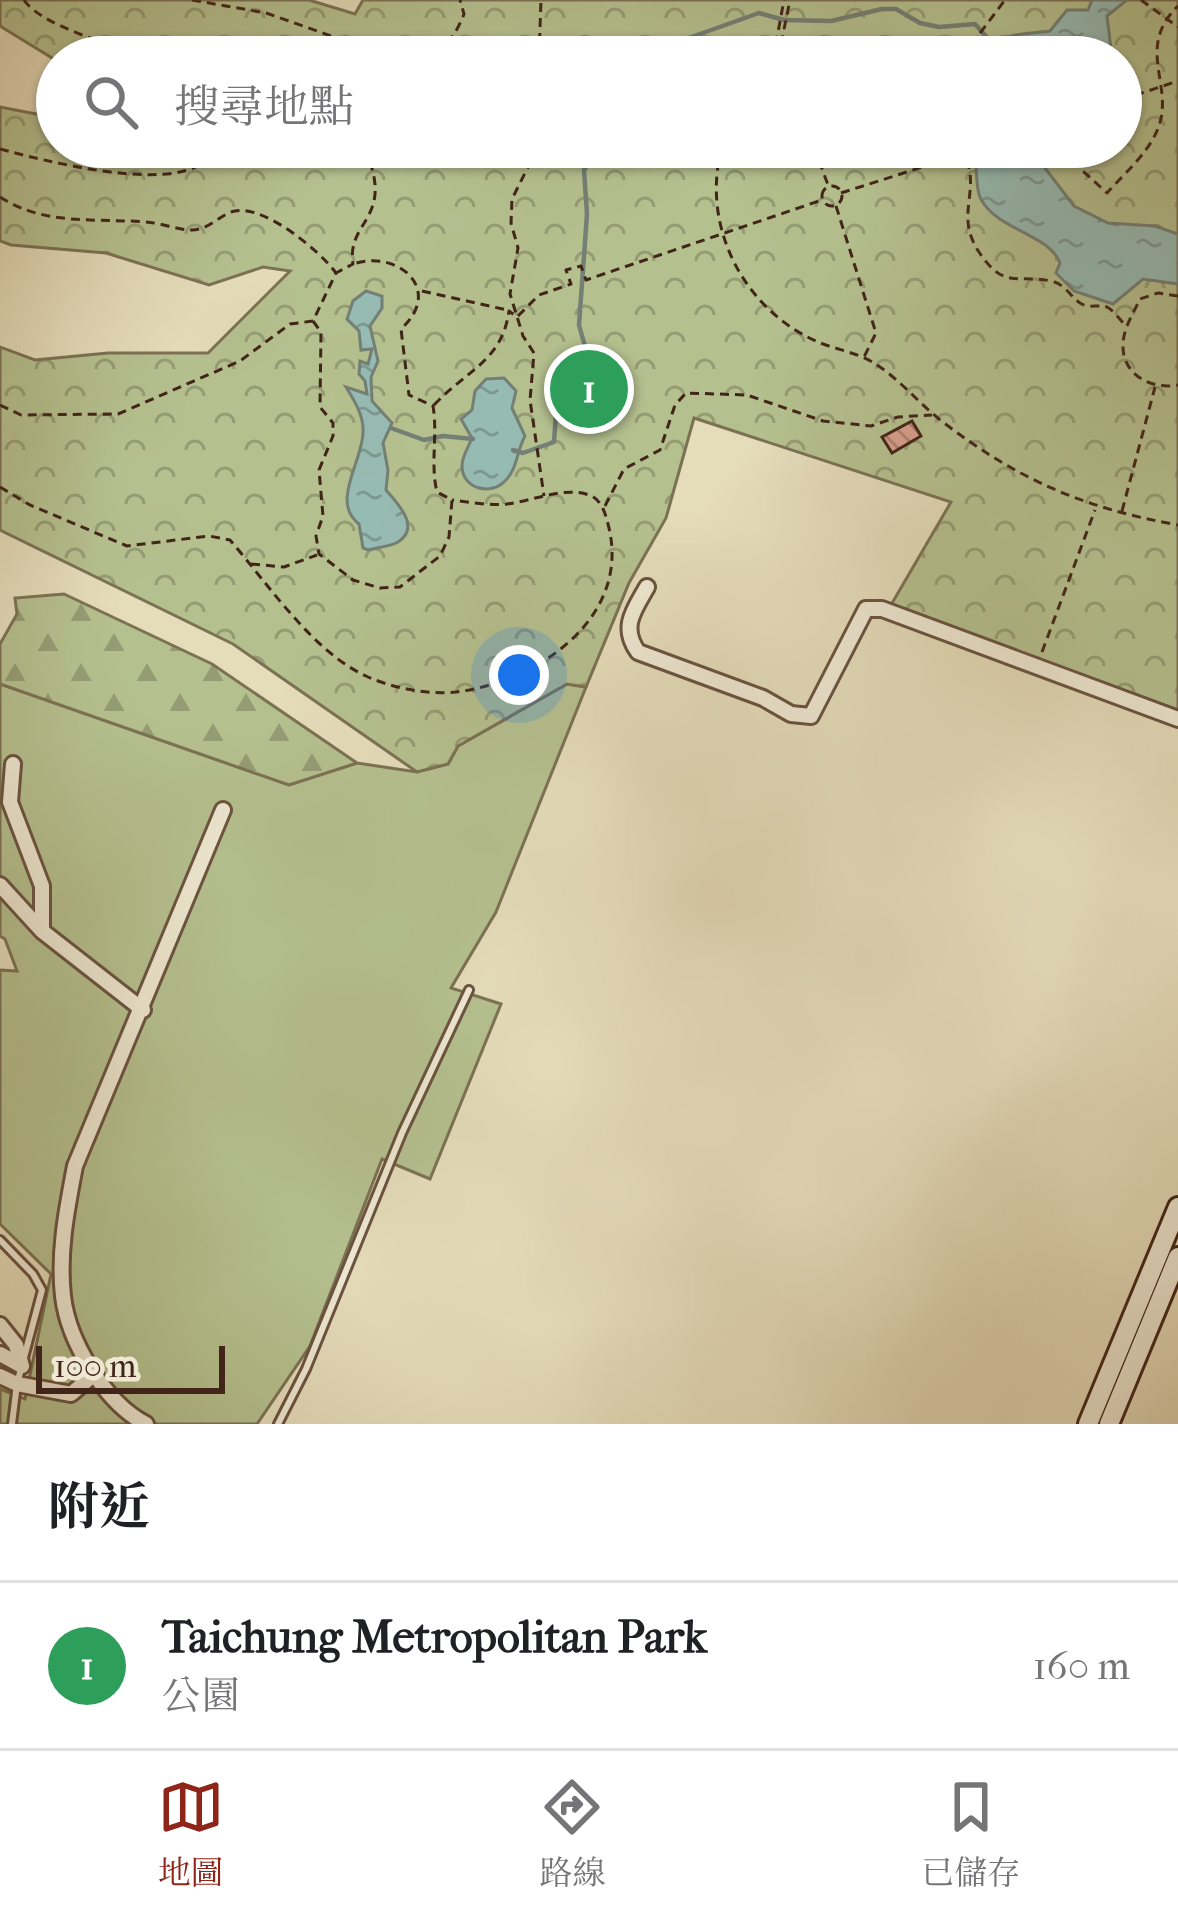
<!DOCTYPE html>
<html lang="zh-TW">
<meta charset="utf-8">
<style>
:root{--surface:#fff;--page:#f6f6f6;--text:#202124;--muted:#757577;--line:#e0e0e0;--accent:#8f2418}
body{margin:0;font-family:"IM FELL French Canon","Noto Serif TC",serif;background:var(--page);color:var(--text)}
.scale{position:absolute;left:36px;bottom:30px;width:189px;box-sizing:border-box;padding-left:12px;border:6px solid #412518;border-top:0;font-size:33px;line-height:42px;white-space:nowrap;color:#412518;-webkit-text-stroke:9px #eee8d2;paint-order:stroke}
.you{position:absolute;left:519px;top:675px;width:42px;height:42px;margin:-30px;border:9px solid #fff;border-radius:50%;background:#1a73e8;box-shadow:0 0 0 18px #1a73e833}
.badge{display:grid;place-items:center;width:78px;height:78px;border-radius:50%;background:var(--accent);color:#fff;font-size:39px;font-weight:700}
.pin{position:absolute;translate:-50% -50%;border:6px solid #fff;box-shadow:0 3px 12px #0006}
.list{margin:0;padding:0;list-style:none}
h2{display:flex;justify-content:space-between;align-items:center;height:156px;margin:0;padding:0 48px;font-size:51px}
h2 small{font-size:39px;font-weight:400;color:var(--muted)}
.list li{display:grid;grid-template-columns:78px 1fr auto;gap:36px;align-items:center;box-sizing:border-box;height:168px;padding:0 48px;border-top:3px solid var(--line)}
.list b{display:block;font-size:45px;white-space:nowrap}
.list p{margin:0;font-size:39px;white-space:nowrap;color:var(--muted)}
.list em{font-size:39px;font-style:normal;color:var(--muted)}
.icon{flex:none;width:66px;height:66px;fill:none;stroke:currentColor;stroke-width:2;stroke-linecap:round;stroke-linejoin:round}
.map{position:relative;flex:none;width:1178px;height:1424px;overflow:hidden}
.search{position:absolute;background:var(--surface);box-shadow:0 3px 9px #0004;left:36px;right:36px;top:36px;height:132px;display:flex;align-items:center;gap:30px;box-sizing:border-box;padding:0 42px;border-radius:66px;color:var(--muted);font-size:45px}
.sheet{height:324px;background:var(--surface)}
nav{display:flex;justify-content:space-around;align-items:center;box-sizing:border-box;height:168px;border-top:3px solid var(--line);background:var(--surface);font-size:33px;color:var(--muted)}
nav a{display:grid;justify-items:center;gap:6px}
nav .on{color:var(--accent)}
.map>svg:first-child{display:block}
.green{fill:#b5c08f;stroke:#7b7254;stroke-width:3}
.forest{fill:url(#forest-firs);stroke:#7b7254;stroke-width:3}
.park{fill:url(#park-crowns);stroke:#7b7254;stroke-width:3}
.water{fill:url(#water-ripples);stroke:#747f75;stroke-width:3}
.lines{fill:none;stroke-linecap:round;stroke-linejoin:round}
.stream{stroke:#747f75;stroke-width:4.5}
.building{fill:url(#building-back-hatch);stroke:#412518;stroke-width:3}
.lane-casing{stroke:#6a5340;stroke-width:12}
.street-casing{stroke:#6a5340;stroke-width:20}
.secondary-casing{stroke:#412518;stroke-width:24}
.path{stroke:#412518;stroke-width:3;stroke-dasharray:9 6;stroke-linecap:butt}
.lane{stroke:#eee8d2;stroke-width:6}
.street{stroke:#eee8d2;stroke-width:14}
.secondary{stroke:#eee8d2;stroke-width:18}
</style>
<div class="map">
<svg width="1178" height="1424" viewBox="0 0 1178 1424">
<defs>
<pattern id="forest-firs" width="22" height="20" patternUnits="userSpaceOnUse" patternTransform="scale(3)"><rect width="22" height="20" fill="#b5c08f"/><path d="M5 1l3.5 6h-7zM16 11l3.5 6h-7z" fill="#959c74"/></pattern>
<pattern id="park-crowns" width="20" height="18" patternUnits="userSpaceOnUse" patternTransform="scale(3)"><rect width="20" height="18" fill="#b5c08f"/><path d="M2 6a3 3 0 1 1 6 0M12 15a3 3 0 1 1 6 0" fill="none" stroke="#959c74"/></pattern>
<pattern id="water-ripples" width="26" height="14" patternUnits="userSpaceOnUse" patternTransform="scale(3)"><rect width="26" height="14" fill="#96bbb3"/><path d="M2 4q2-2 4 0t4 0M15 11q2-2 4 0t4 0" fill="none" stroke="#7c9891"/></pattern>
<pattern id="building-back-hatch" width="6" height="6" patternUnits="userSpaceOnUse" patternTransform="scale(3)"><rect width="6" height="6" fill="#d89f8c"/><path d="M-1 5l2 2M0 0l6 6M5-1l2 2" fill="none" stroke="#b18171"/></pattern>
</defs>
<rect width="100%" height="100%" fill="#e5dcba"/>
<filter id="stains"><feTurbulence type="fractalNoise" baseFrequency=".00167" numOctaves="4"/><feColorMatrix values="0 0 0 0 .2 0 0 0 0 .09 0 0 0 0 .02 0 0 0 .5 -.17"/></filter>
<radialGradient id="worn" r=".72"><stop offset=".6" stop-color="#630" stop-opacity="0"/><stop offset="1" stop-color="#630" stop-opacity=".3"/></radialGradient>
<path class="green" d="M0,684L289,785L357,763L417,772L448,764L458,746L567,684L586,687L496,912L451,988L501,1004L430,1179L382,1159L310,1346L257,1424H0V1389L25,1399L51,1274L0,1224V970L17,971L5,939L0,936Z"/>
<path class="forest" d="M64,594L212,664L357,763L289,785L0,684V644L17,614L15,598Z"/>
<path class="park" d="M0,0H309L355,14L363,0H1178V714L891,605L951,502L694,418L666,518L629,583L586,687L567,684L458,746L448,764L417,772L233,644L0,530V347L35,360L108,353H208L290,271L263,267L209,285L106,253L11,245L0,241V107L57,118V147H1121V57H57V61L0,26Z"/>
<path class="water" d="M1092,0H1127L1107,16L1112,57H982C1001,31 1020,35 1050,31L1067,10H1088Z
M970,147H1029L1074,206L1108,223L1155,226L1178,234V284L1143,279L1113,304L1074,291L1056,273L1060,263C1049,235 1003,231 984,204C972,189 981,164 970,147Z
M366,291L382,296V308L370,326L378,361L371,377L372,401L392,423L383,443L388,470L386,490C396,502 422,527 398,542C390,547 377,547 368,550L363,548L359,524C330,502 363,461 363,432C364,416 354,400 346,387L367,394L365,381L359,374L360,361L368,364L372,349L361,350L359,331L347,319L353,301Z
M504,378L516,391L512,408L525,436C517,450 517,470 505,481C491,496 462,489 462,466C462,456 468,448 472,438L461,419L472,410L475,391L486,379Z"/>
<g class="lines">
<path class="stream" d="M652,57L669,45L759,13L784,20L831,21L882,9H896L920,23L939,27L975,24L992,43
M391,428L424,440L443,436L473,439
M513,450L523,453L554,442L556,413L580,375L586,350L579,325L587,214L584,170L598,147"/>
</g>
<path class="building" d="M912,421L921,436L892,453L882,437Z"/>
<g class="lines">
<g class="lane-casing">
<path id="lane" d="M0,1240L33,1274L42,1290L17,1384L12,1424
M278,1424L306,1369L402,1133L469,990"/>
</g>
<g class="street-casing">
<path id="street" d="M647,587C634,610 620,627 638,652L763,698L791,714L811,716L866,609H882L1178,719
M13,764L10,802L42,886V931
M0,885L42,931L143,1010
M0,1325L16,1345L22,1366L0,1354
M0,1376L17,1384L71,1394L92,1376
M146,1424C105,1403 68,1341 63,1296C58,1252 67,1208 75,1166L223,810"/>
</g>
<g class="secondary-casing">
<path id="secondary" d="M1088,1424L1178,1207
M1109,1424L1178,1257"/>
</g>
<path class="path" d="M24,0C41,26 112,44 143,57
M192,0L266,13L348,42
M1141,0L1178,27
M781,44L790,0
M448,47L475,57
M338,57L350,43C401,41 437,83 464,14L460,0
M539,57L541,0
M767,57L776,43L784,0
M828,57C858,48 883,48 913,57
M962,57L1005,0
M1121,100L1178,81
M538,147L512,199L511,223L518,248L510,294L523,336L534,353L530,400L544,496
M722,147C700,226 744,310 818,342C837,350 860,353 877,365C900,380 918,402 939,419C1016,479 1083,508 1178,525
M814,147L828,185
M960,147C986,188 952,212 979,252C1004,290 1016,274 1051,281C1065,284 1069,295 1080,303C1089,309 1098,304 1107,307C1113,310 1122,322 1127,327
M1067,147L1073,162L1107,193C1123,175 1146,155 1156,133C1178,88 1133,50 1178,6
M0,149C45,161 166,192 204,162L208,147
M822 196a10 10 0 1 1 20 0a10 10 0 1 1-20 0Z
M841,193L985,147
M0,197C45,226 95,218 146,222C161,223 178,230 192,230C209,230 220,214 235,211C265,205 320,251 336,273
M836,206L876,333L864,357
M422,291L507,310
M1178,296L1158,293L1140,299C1133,314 1123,329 1123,345C1122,375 1152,390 1178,385
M313,321L321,332L320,407L333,423V436L319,470L323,516L316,536L319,554L353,580L380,588L400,587L440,556L449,537L452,500L437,492C430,464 438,435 433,406L409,395L401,329C445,289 397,249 353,264
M0,405L21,415L118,414L240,361L290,324L313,321L336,273L353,264C346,219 397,220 364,147
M434,405C467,370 502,361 509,311L517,317L539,295L571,284L566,270L581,266L586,280L822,200
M0,487L30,505L127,546L209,536L230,540C268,584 313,652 366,676C392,688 427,695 456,692C538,682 633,617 608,524C605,512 601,499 589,495C565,486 532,501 507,504C490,506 470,502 452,500
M605,506L624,469L660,450L675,405L686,393L747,395L823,421L871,426L898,417L932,415
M1122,511L1155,387
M251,564L284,567L317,555
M1042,652L1095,510"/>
<use href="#lane" class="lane"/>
<use href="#street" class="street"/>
<use href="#secondary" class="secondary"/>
</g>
<rect width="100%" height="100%" filter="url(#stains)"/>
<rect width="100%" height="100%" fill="url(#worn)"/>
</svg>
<div class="scale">100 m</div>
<div class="you"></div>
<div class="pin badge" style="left:589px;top:389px;background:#2e9e5b">1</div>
<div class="search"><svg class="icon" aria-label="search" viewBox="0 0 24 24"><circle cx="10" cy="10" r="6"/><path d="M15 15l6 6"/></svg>搜尋地點</div>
</div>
<section class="sheet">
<h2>附近<small></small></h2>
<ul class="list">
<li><span class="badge" style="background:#2e9e5b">1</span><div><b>Taichung Metropolitan Park</b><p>公園</p></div><em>160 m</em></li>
</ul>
</section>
<nav>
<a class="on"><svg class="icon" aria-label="map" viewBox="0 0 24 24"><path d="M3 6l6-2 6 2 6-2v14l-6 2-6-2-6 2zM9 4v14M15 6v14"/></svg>地圖</a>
<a><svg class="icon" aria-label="directions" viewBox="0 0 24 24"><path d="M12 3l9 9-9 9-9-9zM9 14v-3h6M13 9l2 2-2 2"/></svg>路線</a>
<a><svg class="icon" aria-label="saved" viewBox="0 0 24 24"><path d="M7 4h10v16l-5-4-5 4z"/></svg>已儲存</a>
</nav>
